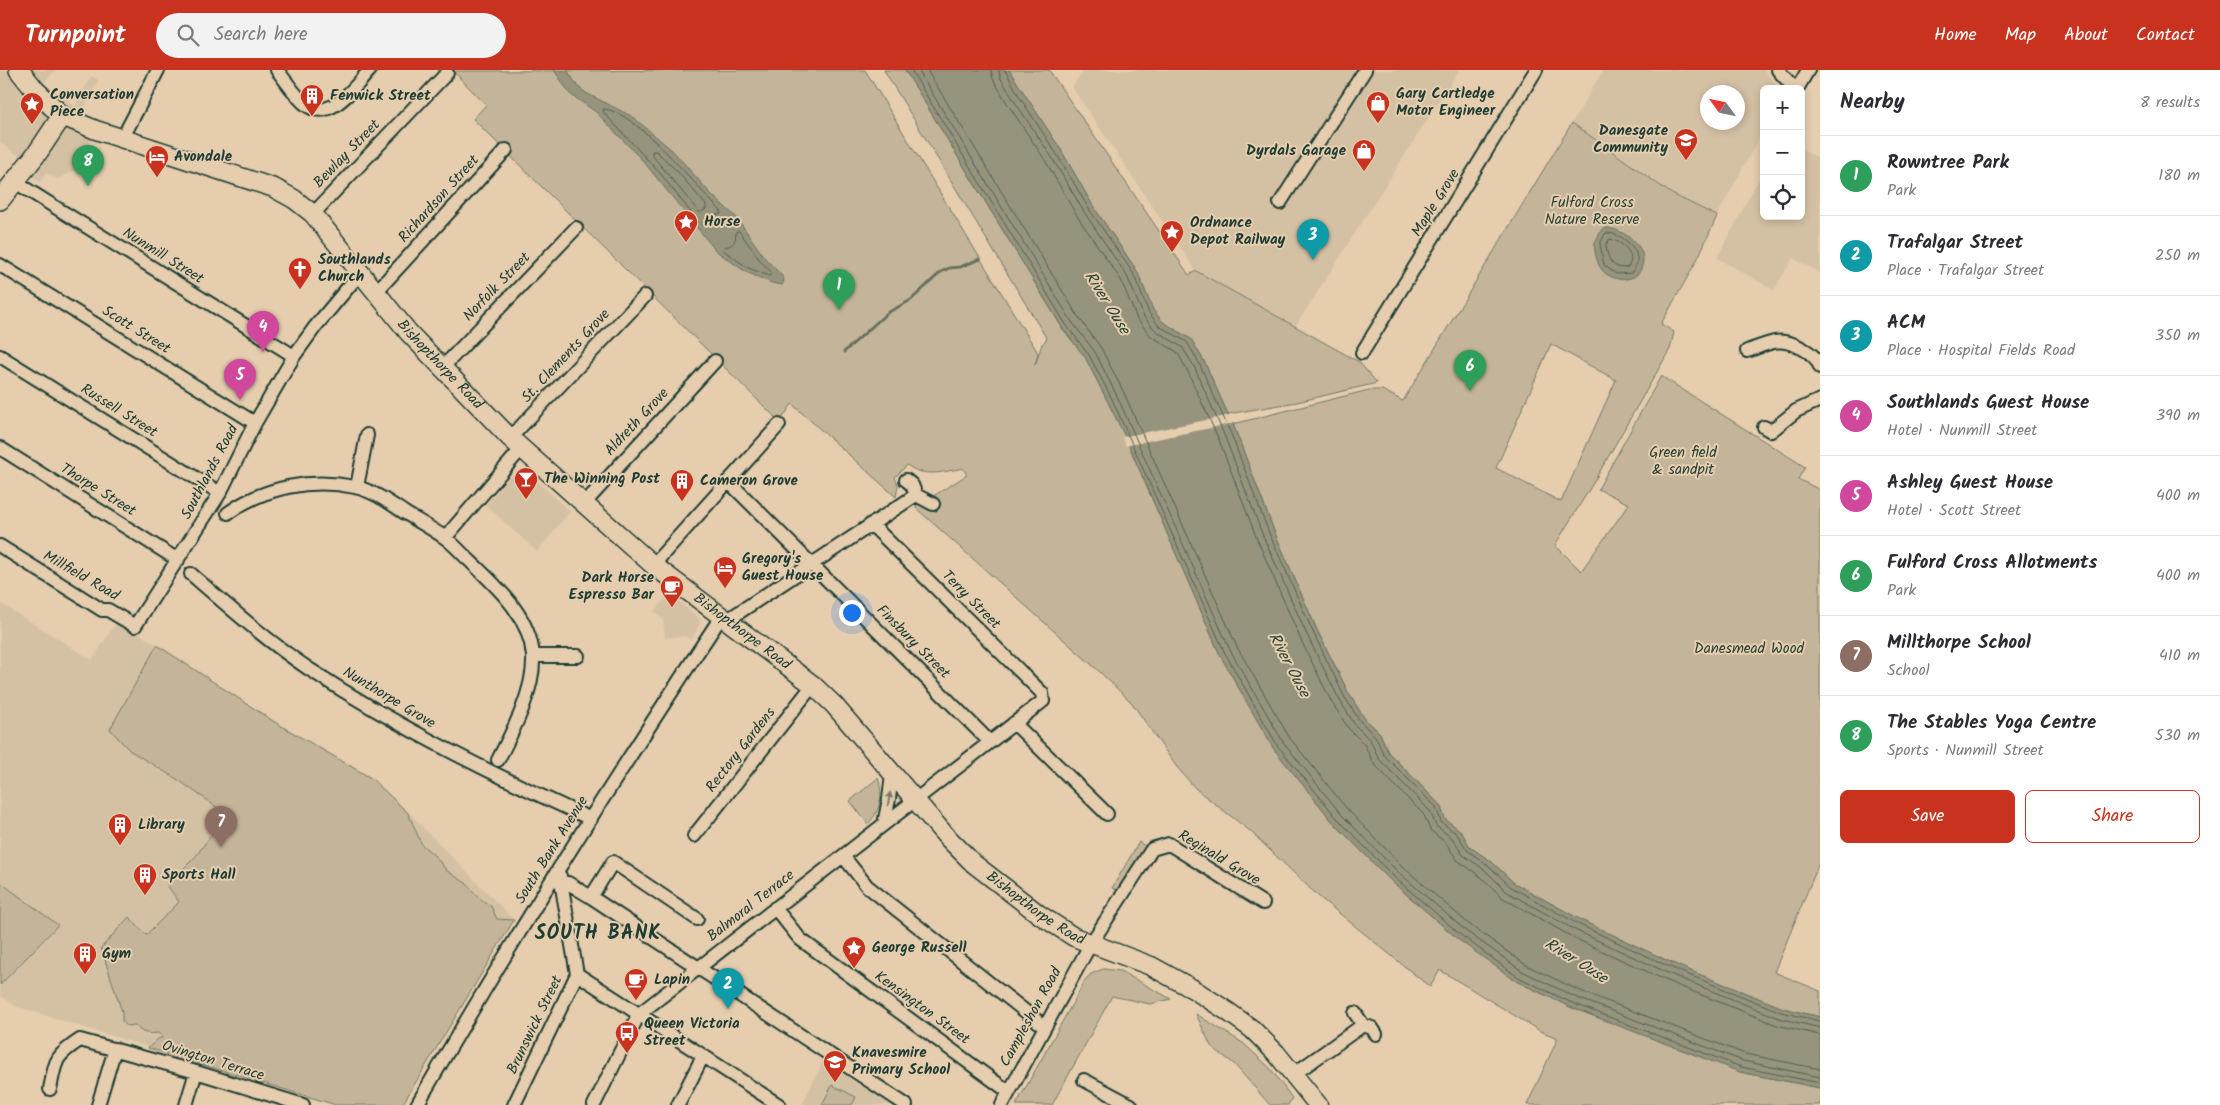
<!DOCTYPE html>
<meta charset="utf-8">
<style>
:root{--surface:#fff;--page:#f2f2f3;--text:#2b2b33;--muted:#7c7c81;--line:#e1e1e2;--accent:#c8321e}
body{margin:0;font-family:Kalam,sans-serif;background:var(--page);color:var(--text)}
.controls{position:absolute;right:15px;top:15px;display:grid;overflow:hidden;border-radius:8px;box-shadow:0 2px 8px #0003}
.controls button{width:45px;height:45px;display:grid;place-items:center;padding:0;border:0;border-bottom:1px solid var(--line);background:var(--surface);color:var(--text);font:25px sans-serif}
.compass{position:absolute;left:1700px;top:15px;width:45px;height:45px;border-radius:50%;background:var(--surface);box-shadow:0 2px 8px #0003;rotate:303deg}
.you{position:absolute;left:851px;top:542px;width:18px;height:18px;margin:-12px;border:4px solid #fff;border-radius:50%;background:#1a73e8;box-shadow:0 0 0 8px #1a73e833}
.badge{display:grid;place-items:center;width:32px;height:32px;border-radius:50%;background:var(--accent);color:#fff;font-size:16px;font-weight:700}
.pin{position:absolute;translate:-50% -41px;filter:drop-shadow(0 1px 2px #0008)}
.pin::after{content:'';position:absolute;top:26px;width:18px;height:15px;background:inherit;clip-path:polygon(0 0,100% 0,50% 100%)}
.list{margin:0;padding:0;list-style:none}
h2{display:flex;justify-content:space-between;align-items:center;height:65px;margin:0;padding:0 20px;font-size:21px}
h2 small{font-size:16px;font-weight:400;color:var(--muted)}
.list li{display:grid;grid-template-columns:32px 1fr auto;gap:15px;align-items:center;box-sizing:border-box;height:80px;padding:0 20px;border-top:1px solid var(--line)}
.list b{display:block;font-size:19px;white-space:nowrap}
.list p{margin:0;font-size:16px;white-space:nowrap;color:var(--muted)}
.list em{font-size:16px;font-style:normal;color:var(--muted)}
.actions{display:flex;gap:10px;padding:15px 20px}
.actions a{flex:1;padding:11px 0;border:1px solid var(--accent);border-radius:8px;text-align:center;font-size:18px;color:var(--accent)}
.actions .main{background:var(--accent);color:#fff}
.icon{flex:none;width:28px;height:28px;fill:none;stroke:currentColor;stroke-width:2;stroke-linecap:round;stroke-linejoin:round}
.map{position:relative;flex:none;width:1820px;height:1035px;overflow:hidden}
header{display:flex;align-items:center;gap:30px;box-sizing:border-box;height:70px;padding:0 25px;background:var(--accent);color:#fff}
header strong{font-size:24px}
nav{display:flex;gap:28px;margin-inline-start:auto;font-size:18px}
.search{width:350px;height:45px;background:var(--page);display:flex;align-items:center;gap:12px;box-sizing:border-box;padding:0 18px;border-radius:28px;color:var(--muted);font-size:19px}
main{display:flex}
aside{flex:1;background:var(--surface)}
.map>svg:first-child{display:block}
.built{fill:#d4c1a4;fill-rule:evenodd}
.green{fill:#c4b59a;stroke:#727967;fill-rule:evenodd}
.water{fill:#97947d;stroke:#677160}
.pier{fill:#e5cdae}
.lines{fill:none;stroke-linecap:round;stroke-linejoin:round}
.shore{stroke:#4f6051;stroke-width:1}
.stream{stroke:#677160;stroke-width:3}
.street-casing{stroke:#1f3d34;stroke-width:16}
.secondary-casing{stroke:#1f3d34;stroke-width:21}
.primary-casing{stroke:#1f3d34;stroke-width:22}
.street{stroke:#e5cdae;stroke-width:12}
.secondary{stroke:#e5cdae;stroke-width:18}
.primary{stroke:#e5cdae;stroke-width:19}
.oneway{fill:#787e6b}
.labels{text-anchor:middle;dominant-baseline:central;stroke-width:4;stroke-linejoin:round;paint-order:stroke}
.poi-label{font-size:15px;font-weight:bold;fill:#1f3d34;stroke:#e5cdae;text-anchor:start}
.street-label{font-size:15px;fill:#1f3d34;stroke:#e5cdae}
.park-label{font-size:15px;fill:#274339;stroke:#e5cdae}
.water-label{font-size:16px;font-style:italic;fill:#2b463b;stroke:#e5cdae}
.district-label{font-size:20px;font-weight:bold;letter-spacing:1px;fill:#1f3d34;stroke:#e5cdae}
</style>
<header>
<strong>Turnpoint</strong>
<div class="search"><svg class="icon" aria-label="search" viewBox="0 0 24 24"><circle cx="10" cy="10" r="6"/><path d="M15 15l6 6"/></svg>Search here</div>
<nav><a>Home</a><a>Map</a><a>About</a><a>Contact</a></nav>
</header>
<main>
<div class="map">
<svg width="1820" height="1035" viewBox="0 0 1820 1035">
<rect width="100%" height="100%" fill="#e5cdae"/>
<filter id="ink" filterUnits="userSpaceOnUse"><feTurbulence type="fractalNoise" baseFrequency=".02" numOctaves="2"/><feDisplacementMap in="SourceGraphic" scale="10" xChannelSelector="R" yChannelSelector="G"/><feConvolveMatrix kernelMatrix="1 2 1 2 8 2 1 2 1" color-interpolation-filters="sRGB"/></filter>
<g filter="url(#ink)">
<path class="built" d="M0,0H56L44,13L75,36L91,6L98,10L74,58L93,67L73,101L58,109L46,103L40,112L32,106L19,86L0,72Z
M1084,0H1459L1295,257L1196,201L1072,17Z
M1603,0H1764L1780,19H1764V59L1717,146L1672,124L1572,53ZM1708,22H1738V52H1708Z
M1801,79L1820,89V203L1793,188L1774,220L1717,188L1764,99V146H1801Z
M519,401L528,404L570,441L537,482L486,435L509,407Z
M670,524L700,549L699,556L691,570L685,566L665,568L663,549L654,541Z
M0,533L92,590L118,550L273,650L371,708L400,734L514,850L402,1035H336L15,936L0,925V915L58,855L0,812Z
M823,991L891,1035H802Z"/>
<path class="green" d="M865,0L1038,283L1035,295L1042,274L1047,269L884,0H905L1063,259L1085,287L1123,362L1220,585L1273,678L1333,752L1390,810L1459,870L1516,911L1570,937L1740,1002L1820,1018V1035H1527L1558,968L1540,961L1440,900L1430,917L1318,826L1250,761L1196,719L1176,696L1132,633L1101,603L916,438L917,432L930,428L967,405L963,398C944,402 923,408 907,395L895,407L898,415L896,427L792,334L780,352L473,49L486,35L453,1Z
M1009,0H1049L1189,205L1196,201L1359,292L1377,313L1297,332L1228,344L1204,291L1191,269L1162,252L1153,240L1137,201L1093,136L1061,80Z
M1572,53L1672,124L1717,146L1697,190L1661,254L1674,262L1670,279L1592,415L1555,475L1581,501L1629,434L1598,419L1661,306L1805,397L1798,409L1820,420V791L1774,902L1820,921V947L1783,938L1681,897L1583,851L1514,813L1492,792L1470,777L1461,761L1445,749L1440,735L1388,682L1380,663L1364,648L1349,624L1317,560L1274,461L1233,354L1369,320H1382L1403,331ZM1551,274L1616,310L1561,432L1496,398Z
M157,575L273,651L371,708L408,743L422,775L436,787L447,801L466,813L479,828L491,836L497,849L514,850L402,1035H336L148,978L158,969L163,967L158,963C147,964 142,964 135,955L127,956L122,951V942L101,878L129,847L146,865L179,832L167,815L196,786L226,744L180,711L129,680L110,659Z
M878,708C884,725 880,741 868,754L850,731Z
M1139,772L1145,776L1117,820L1112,818Z
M0,812L58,855L0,915Z
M1103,899L1120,901L1171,929L1150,934L1112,926L1052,1035H1016L1086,909L1091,904Z
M1196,944L1243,973L1270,998L1292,1028L1288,1035H1270L1234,994L1211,976Z
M832,1015L856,1027L852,1035H822Z"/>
<path class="water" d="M554,0H567L579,18L588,24L633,47L673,81L710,123L737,148L764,187L783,207L784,211L782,215L772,213L746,202L716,181L643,91L596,42L570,24Z
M905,0H1009L1061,80L1093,136L1137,201L1153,240L1163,252L1191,269L1204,291L1236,362L1274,461L1317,560L1349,624L1364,648L1380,663L1388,682L1440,735L1445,749L1461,761L1470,777L1492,792L1514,813L1583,851L1681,897L1783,938L1820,947V1018L1740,1002L1570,937L1516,911L1459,870L1390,810L1333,752L1273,678L1220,585L1123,362L1085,287L1063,259Z
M1608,158C1626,161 1652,179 1640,201C1631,215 1607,210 1600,197C1596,190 1595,181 1594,174L1602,159Z"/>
<path class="pier" d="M1231,345L1235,353L1152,370L1126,376L1122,367Z"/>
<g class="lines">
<path class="shore" d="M911,0L1067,256L1089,285L1112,329L1225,583L1277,675L1337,748L1394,807L1462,866L1518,907L1572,933L1741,997L1820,1013
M918,0L1072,252L1095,282L1117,326L1230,580L1283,672L1341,744L1398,802L1466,861L1522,901L1575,927L1743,991L1820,1007
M927,0L1079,248L1101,278L1124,323L1237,577L1289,667L1347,739L1403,797L1470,855L1526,895L1578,920L1745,984L1820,999
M991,0L993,9L1007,33L1045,90L1077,146L1121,210L1137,249L1151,266L1177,282L1187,300L1219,370L1257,469L1300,568L1332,633L1349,659L1364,674L1374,694L1424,745L1430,760L1446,773L1457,790L1480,806L1503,828L1574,868L1674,914L1777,955L1820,965
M999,0L1000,7L1013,29L1051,86L1084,142L1127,206L1144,247L1156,261L1182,277L1194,296L1225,367L1263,466L1307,565L1339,629L1355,655L1370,670L1379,689L1430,741L1436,756L1452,768L1463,785L1485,800L1507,822L1577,861L1677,907L1779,948L1820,958
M1005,0L1019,26L1056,83L1089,139L1133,203L1149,243L1159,256L1187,272L1199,293L1231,364L1269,463L1313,562L1344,626L1360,651L1375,666L1384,685L1436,737L1441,752L1457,764L1467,780L1489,796L1511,817L1580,855L1679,901L1781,942L1820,951
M604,39C637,41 696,117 721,141V144L708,145L705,155H701L659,102L604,43Z
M653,81H656L677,101L706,135V139L701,142H699L652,85Z
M739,161L760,190L771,202L770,206L748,198L723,180L724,177C733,176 736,172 736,162Z
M1608,163C1626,165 1648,185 1631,203L1616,204L1604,195L1600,174L1605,164Z
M1610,169C1623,172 1637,184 1628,197C1612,201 1607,188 1606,175Z"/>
<path class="stream" d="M844,282L887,243L911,230L941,202L949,198L960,197L980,189"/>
<g class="street-casing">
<path id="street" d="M277,0C286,11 294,24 304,33C329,55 355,16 370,0
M1778,0L1795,19
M1797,19L1808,0
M122,69L158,0
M15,112L294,286
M1280,133L1365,0
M313,144L447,3
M0,195L255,353
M376,222L506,80
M1747,281C1756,278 1765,274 1774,272C1789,269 1816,282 1820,297
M1362,283L1536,0
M0,286L220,423
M442,298L576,158
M1764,357L1771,361L1796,341L1820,330
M510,368L645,226
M0,378L178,490
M906,410L912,415L916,425L933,434
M728,411L990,672
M357,417L367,365
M583,435L715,291
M228,443C264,417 311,408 355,417C372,420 390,433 405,443C418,451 431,458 444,467C453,473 461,483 469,490C496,516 530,545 533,586C535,619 513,661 498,690
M445,468L522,378
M0,476L102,540H108L135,556L220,423L255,353L294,286L315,257L361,202
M653,495L779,355
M191,504C229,537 267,571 309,599C399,658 494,705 591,749
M726,551L916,425
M533,586H578
M1014,653L1107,744
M884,754L889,729L892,704
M694,766L813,615
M843,786L867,816L1045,957
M561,814L568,813L591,827L906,1035
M591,827L613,792L697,849
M775,838L800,869L1009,1022
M577,904L779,1035
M1363,955L1372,958L1376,964
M1294,1004L1363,955L1355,943
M1084,1010L1131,1035
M50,1019C56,990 54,987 80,970L196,1002L303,1035
M98,1035L115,979
M186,1035L196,1002
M417,1035C512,869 615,707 721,547
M514,1035L577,904L560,806
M594,1035L639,944L1043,631L1042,623L871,454
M678,1035L703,986
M1002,1035L1090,875L1152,779L1169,774L1263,833"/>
</g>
<g class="secondary-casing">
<g id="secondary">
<path id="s1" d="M62,46L96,60L274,118L294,129L313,144L409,263L510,368L653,495L813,615L834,635L946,766L974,794L1040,845L1074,867L1151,896L1193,919L1227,941L1252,959L1276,983L1318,1035"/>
</g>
</g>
<g class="primary-casing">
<path id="primary" d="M0,130L38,82L62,46L35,20L19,0"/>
</g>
<use href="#street" class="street"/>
<use href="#secondary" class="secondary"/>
<use href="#primary" class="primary"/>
</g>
<defs><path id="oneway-solid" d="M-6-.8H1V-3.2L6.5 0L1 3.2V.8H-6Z" transform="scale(1.25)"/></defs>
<use class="oneway" href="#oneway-solid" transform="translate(889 729) rotate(-80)"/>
</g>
<defs>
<g id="building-pin" transform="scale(1.25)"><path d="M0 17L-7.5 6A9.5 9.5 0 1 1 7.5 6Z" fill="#c8321e" stroke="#e5cdae"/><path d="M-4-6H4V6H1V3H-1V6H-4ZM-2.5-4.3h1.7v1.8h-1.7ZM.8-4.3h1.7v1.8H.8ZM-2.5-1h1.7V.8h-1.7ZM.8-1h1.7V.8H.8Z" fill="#fff"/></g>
<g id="shop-pin" transform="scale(1.25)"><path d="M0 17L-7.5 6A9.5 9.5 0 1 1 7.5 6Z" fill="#c8321e" stroke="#e5cdae"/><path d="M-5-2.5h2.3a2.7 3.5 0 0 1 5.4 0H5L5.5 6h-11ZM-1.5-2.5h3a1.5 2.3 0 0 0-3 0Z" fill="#fff"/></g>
<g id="sight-pin" transform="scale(1.25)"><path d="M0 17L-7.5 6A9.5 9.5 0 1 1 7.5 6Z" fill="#c8321e" stroke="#e5cdae"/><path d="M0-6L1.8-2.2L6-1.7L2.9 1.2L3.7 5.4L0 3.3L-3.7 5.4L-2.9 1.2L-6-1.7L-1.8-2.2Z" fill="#fff"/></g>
<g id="school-pin" transform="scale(1.25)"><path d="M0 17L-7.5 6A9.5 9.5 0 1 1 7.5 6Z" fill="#c8321e" stroke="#e5cdae"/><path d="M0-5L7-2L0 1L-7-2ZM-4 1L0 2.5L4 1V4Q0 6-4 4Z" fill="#fff"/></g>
<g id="hotel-pin" transform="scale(1.25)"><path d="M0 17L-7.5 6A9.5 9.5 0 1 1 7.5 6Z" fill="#c8321e" stroke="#e5cdae"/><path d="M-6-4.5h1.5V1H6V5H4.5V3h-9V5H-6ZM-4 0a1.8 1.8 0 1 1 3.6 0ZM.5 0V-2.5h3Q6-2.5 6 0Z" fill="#fff"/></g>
<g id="church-pin" transform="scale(1.25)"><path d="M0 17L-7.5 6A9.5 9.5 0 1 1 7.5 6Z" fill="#c8321e" stroke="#e5cdae"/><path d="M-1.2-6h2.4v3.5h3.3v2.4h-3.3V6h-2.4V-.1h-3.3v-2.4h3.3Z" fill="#fff"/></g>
<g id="bar-pin" transform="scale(1.25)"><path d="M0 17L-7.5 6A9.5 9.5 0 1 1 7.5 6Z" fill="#c8321e" stroke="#e5cdae"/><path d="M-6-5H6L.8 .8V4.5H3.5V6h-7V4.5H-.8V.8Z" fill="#fff"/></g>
<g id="cafe-pin" transform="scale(1.25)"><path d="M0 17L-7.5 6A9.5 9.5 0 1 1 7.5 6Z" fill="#c8321e" stroke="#e5cdae"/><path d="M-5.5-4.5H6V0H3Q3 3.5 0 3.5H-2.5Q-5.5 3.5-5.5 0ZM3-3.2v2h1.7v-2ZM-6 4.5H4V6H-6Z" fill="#fff"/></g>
<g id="bus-pin" transform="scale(1.25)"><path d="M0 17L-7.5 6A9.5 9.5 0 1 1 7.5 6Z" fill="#c8321e" stroke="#e5cdae"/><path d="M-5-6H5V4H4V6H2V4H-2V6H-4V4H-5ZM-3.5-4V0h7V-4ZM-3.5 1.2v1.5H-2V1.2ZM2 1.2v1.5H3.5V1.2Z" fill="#fff"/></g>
</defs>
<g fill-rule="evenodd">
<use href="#building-pin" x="312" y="26"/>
<use href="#shop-pin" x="1378" y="33"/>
<use href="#sight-pin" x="32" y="34"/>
<use href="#school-pin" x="1686" y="70"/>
<use href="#shop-pin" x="1364" y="81"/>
<use href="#hotel-pin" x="157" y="87"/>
<use href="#sight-pin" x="686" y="152"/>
<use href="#sight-pin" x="1172" y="162"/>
<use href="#church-pin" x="300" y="199"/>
<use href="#bar-pin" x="526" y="409"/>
<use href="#building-pin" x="682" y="411"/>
<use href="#hotel-pin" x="725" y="498"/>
<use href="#cafe-pin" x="672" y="517"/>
<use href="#building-pin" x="120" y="755"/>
<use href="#building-pin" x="145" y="805"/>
<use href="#sight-pin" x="854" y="878"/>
<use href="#building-pin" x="85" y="884"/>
<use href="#cafe-pin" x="636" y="910"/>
<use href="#bus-pin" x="627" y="963"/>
<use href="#school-pin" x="835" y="992"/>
</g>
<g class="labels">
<g class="poi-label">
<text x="1396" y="24">Gary Cartledge<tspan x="1396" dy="17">Motor Engineer</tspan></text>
<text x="50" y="25">Conversation<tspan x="50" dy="17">Piece</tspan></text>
<text x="330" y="26">Fenwick Street</text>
<text x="1668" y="61" text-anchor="end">Danesgate<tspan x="1668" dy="17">Community</tspan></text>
<text x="1346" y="81" text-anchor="end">Dyrdals Garage</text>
<text x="174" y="87">Avondale</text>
<text x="704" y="152">Horse</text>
<text x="1190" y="153">Ordnance<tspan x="1190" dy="17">Depot Railway</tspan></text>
<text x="318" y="190">Southlands<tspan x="318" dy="17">Church</tspan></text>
<text x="544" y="409">The Winning Post</text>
<text x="700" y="411">Cameron Grove</text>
<text x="742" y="489">Gregory's<tspan x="742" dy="17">Guest House</tspan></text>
<text x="654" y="508" text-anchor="end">Dark Horse<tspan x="654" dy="17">Espresso Bar</tspan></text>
<text x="138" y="755">Library</text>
<text x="162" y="805">Sports Hall</text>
<text x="872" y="878">George Russell</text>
<text x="102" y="884">Gym</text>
<text x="654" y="910">Lapin</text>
<text x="644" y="954">Queen Victoria<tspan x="644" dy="17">Street</tspan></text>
<text x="852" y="983">Knavesmire<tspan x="852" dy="17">Primary School</tspan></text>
</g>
<g class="street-label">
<text transform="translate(347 84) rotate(-46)">Bewlay Street</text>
<text transform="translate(439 129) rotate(-48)">Richardson Street</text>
<text transform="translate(1436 133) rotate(-58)">Maple Grove</text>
<text transform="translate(163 186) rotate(32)">Nunmill Street</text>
<text transform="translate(497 217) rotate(-46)">Norfolk Street</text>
<text transform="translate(136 260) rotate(32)">Scott Street</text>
<text transform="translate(566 286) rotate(-47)">St. Clements Grove</text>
<text stroke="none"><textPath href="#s1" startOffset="468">Bishopthorpe Road</textPath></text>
<text transform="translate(119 341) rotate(32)">Russell Street</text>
<text transform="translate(637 352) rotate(-47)">Aldreth Grove</text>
<text transform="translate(210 402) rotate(-62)">Southlands Road</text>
<text transform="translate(98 420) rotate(32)">Thorpe Street</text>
<text transform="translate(81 506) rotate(30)">Millfield Road</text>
<text transform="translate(971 530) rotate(45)">Terry Street</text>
<text stroke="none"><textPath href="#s1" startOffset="872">Bishopthorpe Road</textPath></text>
<text transform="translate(913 572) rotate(45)">Finsbury Street</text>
<text transform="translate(389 628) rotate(31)">Nunthorpe Grove</text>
<text transform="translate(741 680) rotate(-52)">Rectory Gardens</text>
<text transform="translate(552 780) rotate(-58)">South Bank Avenue</text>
<text transform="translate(1219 788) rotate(31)">Reginald Grove</text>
<text transform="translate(751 836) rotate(-38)">Balmoral Terrace</text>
<text stroke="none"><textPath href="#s1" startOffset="1278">Bishopthorpe Road</textPath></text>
<text transform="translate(922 938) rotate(36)">Kensington Street</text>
<text transform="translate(1031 947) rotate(-61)">Campleshon Road</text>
<text transform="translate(535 955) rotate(-64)">Brunswick Street</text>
<text transform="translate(213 991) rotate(17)">Ovington Terrace</text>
</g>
<g class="park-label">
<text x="1592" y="133">Fulford Cross<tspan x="1592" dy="17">Nature Reserve</tspan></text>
<text x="1683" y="383">Green field<tspan x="1683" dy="17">&amp; sandpit</tspan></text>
<text x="1749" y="579">Danesmead Wood</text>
</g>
<g class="water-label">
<text transform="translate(1107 233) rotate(58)">River Ouse</text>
<text transform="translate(1289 595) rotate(62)">River Ouse</text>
<text transform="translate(1576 891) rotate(32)">River Ouse</text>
</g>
<g class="district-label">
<text x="598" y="864">SOUTH BANK</text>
</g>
</g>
</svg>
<div class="controls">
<button>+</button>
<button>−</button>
<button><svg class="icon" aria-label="locate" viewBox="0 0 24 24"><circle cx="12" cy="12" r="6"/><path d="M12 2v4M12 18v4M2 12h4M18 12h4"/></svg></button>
</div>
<svg class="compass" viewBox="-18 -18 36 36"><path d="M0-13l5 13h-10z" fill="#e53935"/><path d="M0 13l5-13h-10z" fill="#7c7c81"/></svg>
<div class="you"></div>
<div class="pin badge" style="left:839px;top:240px;background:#2e9e5b">1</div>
<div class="pin badge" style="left:728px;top:939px;background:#0f9aa8">2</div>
<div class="pin badge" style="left:1313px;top:190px;background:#0f9aa8">3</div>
<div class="pin badge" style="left:263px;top:282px;background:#d1479c">4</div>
<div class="pin badge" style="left:240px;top:330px;background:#d1479c">5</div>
<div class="pin badge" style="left:1470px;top:321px;background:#2e9e5b">6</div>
<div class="pin badge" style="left:221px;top:777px;background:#8d6e63">7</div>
<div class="pin badge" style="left:88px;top:116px;background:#2e9e5b">8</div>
</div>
<aside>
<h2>Nearby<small>8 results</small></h2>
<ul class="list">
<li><span class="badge" style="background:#2e9e5b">1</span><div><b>Rowntree Park</b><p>Park</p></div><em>180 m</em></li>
<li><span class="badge" style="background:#0f9aa8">2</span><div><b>Trafalgar Street</b><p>Place · Trafalgar Street</p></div><em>250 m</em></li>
<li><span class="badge" style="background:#0f9aa8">3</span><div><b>ACM</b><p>Place · Hospital Fields Road</p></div><em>350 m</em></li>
<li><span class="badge" style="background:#d1479c">4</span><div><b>Southlands Guest House</b><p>Hotel · Nunmill Street</p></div><em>390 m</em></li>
<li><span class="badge" style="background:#d1479c">5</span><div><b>Ashley Guest House</b><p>Hotel · Scott Street</p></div><em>400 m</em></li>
<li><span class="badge" style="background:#2e9e5b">6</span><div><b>Fulford Cross Allotments</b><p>Park</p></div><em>400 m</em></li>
<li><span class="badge" style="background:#8d6e63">7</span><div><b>Millthorpe School</b><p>School</p></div><em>410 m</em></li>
<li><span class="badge" style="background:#2e9e5b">8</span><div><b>The Stables Yoga Centre</b><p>Sports · Nunmill Street</p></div><em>530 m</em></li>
</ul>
<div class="actions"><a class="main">Save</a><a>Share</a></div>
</aside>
</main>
